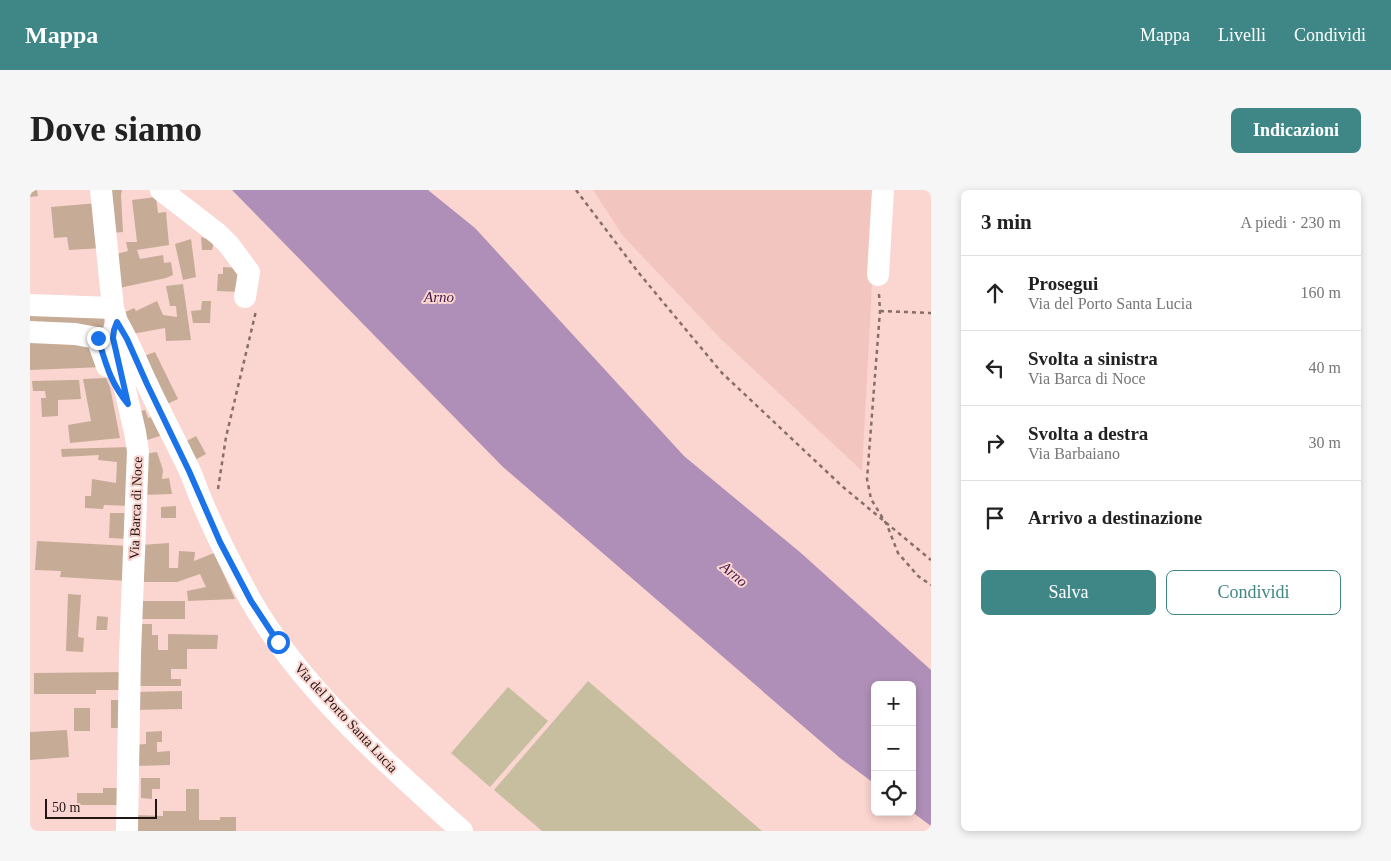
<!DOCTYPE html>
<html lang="it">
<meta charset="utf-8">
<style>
:root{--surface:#fff;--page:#f6f6f6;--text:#222;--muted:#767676;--line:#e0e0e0;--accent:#3f8786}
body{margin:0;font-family:"Times New Roman",serif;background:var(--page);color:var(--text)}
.controls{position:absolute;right:15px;bottom:15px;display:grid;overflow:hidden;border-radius:8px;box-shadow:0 2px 8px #0003}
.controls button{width:45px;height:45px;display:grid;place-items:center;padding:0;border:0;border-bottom:1px solid var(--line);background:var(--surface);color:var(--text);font:25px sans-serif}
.scale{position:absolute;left:15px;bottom:12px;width:112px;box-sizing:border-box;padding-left:5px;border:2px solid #221513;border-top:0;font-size:14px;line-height:18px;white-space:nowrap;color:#221513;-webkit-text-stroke:4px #fbd5d0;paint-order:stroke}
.stop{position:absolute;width:15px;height:15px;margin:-11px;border:4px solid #1a73e8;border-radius:50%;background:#fff}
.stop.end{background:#1a73e8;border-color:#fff;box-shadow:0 1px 5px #0008}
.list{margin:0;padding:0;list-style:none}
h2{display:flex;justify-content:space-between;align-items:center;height:65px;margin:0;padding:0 20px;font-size:21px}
h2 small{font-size:16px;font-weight:400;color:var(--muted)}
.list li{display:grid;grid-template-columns:32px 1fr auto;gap:15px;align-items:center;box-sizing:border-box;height:75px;padding:0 20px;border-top:1px solid var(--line)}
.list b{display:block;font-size:19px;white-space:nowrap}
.list p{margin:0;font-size:16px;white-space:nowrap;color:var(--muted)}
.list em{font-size:16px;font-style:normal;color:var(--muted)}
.actions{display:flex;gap:10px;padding:15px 20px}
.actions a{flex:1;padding:11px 0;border:1px solid var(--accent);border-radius:8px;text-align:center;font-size:18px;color:var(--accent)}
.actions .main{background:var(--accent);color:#fff}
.icon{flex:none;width:28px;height:28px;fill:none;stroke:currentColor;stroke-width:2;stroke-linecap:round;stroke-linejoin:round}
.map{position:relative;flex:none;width:901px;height:641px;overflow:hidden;border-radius:8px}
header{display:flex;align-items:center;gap:30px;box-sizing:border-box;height:70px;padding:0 25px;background:var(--accent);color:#fff}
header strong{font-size:24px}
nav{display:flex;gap:28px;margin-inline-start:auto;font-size:18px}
.intro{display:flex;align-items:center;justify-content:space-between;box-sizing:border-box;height:120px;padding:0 30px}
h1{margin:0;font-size:35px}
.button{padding:12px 22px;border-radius:8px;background:var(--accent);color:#fff;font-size:18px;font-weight:700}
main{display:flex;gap:30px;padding:0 30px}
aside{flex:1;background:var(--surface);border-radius:8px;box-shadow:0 2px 8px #0003}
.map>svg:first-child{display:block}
.built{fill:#f3c5bf}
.green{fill:#c7bea0}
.water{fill:#af8fb7}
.building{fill:#c6ab96}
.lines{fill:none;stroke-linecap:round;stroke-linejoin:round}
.path{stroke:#876e6b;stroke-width:2.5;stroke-dasharray:4 4;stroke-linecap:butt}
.minor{stroke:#fff;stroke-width:22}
.route{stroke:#1a73e8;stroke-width:6}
.labels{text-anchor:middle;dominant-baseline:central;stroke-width:4;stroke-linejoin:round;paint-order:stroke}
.street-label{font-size:14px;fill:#221513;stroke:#fbd5d0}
.water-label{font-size:15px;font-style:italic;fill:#42194b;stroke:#fbd5d0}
</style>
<header>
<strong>Mappa</strong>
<nav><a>Mappa</a><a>Livelli</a><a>Condividi</a></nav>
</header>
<div class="intro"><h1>Dove siamo</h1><a class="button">Indicazioni</a></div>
<main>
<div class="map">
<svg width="901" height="641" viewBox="0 0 901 641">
<rect width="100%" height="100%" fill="#fbd5d0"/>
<path class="built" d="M563,0H847L832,281L690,148L593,46Z"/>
<path class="green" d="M558,491L732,641H512L464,600Z
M478,497L518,531L460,597L421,563Z"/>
<path class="water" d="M202,0H398L445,38L654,266L771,363L901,480V636L882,622V495H845V594L810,568L473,277Z"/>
<path class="building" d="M0,0H7L8,6L0,7Z
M79,0H92L91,5L93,42L80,43Z
M126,7L128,23L136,22L139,55L107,60L110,69L133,65L134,73L141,72L143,85L136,88L89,98L82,65L98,61L96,52H107L102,10Z
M68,13L72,58L39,60L37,47L24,48L21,17Z
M171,47L184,51L182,60H172Z
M161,49L166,87L153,90L145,54Z
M193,77L211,78L210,102L187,101L188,84H193Z
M153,94L161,150L136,151L135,138L102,144L91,124L104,118L106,121L127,111L133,125L147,127L146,116H140L136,96Z
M172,111H181L180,133H163L161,121L171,120Z
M0,120L75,124L73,143L0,137Z
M0,148L64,153L73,177L0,180Z
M125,162L148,209L135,215L111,167Z
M76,188L80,197L90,248L40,253L38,235L61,231L53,189Z
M41,190H49L51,209L28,210V226L12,227L11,208H16L15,201H3L2,191Z
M115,220L118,228L129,224L136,244L114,251L105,223Z
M166,246L176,264L163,271L153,253Z
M101,257L100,316L74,315L73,319L55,318V306H61L62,289L86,293L87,272L68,270L69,265L32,267L31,259Z
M127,262L133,280L132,289L139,288L142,304L111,305L114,264Z
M146,316V328H131V317Z
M80,323H99V349L79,348Z
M7,351L99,356L98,391L30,387L31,381L5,380Z
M139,353V378H148L149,361L165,362L164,371L184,363L205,409L158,411L157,401L176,397L170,384L147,392H108L111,355Z
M38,404L51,405L48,447L54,448L53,462L36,461Z
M109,411H155V429H108Z
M67,426L78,427L77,440H66Z
M108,434H122V445H128V460H138V444L188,445L187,459H157V479H141V489H151V496H108Z
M96,482L95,500H66V504H4V483Z
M152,501V519L105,520L104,502Z
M81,510H94V538H81Z
M44,518H60V541H44Z
M37,540L39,567L0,570V542Z
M132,541V552H127V562L140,561V575L104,576L103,555L116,554V542Z
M111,588H130V599H122V609L111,608Z
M73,598H88V615H47V603H73Z
M156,599H169V630H190V627H206V641H103V625L133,626V621H156Z"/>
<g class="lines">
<path class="path" d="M546,0L608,82L692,183L813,297L901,370
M849,104L850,121L837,289L841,309L857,335L868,363L888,386L901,395
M850,121L901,123
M188,299L196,247L226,121"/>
<path class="minor" d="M71,0L83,118L87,132L84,140L83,148L105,242L108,261L100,464L97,641
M131,0L188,44L199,55L219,82L215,107
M848,85L853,0
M0,115L83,118
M87,132C99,152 107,173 117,194C130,222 145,250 159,279C164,290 168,303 173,314C187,347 203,378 220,409C270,497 357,574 432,641
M0,142L45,144L67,148L77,176"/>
</g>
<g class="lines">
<path class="route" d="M68,148C76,174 80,192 98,214L83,148L84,140L87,132L97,149L117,194L159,281L190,352L221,411L248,452"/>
</g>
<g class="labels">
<g class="street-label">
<text transform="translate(106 318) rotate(-88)">Via Barca di Noce</text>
<text transform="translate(316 528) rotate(47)">Via del Porto Santa Lucia</text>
</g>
<g class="water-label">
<text x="409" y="107">Arno</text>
<text transform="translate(704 384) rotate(40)">Arno</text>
</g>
</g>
</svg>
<div class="controls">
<button>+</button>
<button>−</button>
<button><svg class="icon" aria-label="locate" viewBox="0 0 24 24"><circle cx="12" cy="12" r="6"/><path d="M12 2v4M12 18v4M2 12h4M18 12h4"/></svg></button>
</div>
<div class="scale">50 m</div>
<div class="stop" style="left:248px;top:452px"></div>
<div class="stop end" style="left:68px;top:148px"></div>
</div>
<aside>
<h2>3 min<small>A piedi · 230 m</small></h2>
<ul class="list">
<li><svg class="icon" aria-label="ahead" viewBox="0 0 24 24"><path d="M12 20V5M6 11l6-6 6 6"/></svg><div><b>Prosegui</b><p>Via del Porto Santa Lucia</p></div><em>160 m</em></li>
<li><svg class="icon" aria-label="left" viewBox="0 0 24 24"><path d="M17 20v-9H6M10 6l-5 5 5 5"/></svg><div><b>Svolta a sinistra</b><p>Via Barca di Noce</p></div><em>40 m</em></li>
<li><svg class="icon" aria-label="right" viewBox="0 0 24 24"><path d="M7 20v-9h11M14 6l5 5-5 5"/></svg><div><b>Svolta a destra</b><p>Via Barbaiano</p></div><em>30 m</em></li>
<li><svg class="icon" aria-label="arrive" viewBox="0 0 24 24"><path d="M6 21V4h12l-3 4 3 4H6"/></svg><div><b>Arrivo a destinazione</b></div></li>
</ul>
<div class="actions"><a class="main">Salva</a><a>Condividi</a></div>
</aside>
</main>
